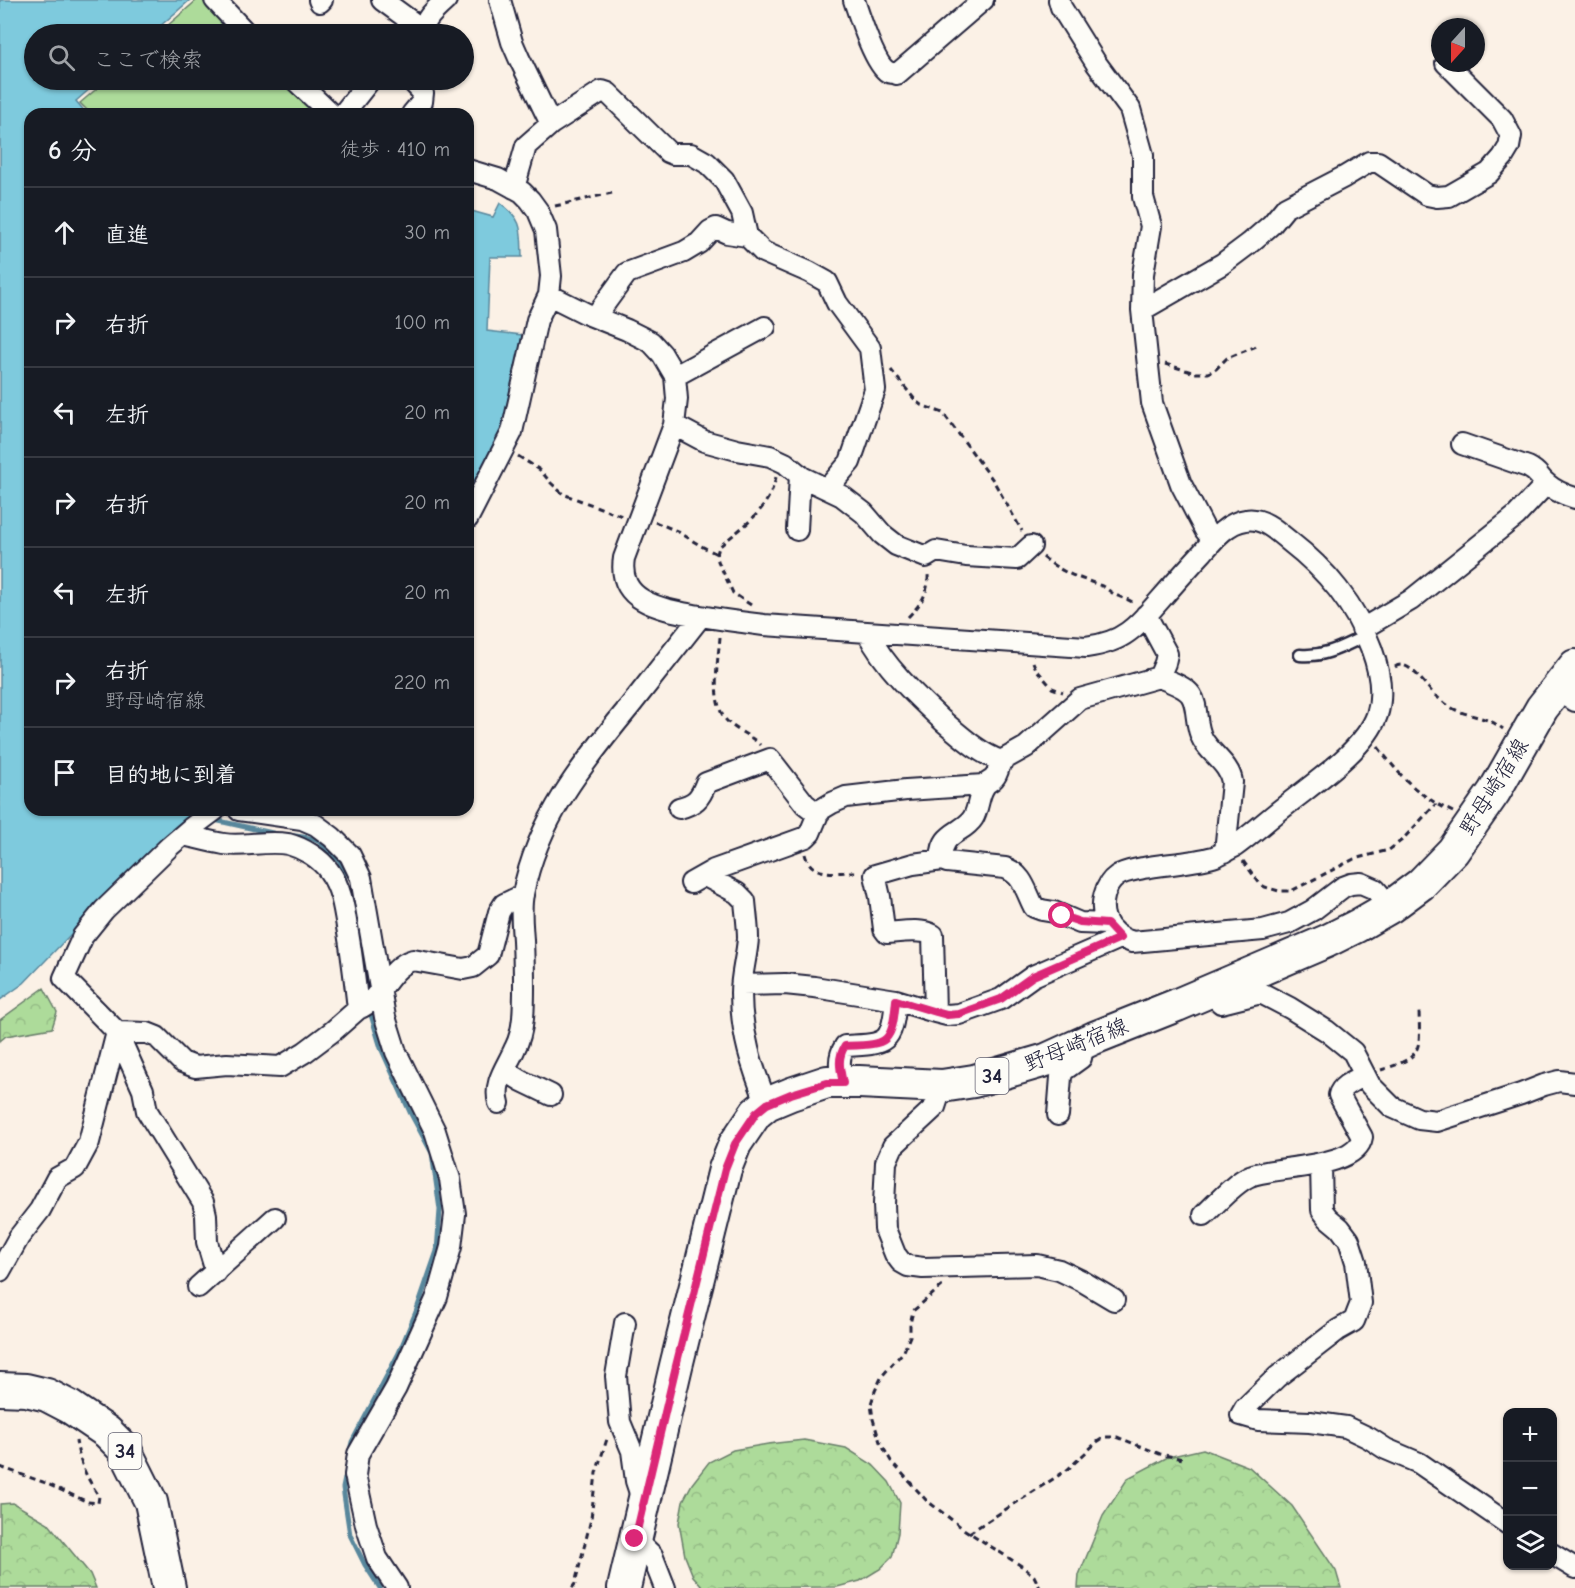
<!DOCTYPE html>
<html lang="ja">
<meta charset="utf-8">
<style>
:root{--surface:#171b24;--page:#20242c;--text:#f1f3f6;--muted:#9ea1a6;--line:#363941}
body{margin:0;font-family:"Comic Neue","Klee One",sans-serif;background:var(--page);color:var(--text)}
.controls{position:absolute;right:18px;bottom:18px;display:grid;overflow:hidden;border-radius:12px;box-shadow:0 2px 4px #0004}
.controls button{width:54px;height:54px;display:grid;place-items:center;padding:0;border:0;border-bottom:2px solid var(--line);background:var(--surface);color:var(--text);font:30px sans-serif}
.compass{position:absolute;left:1431px;top:18px;width:54px;height:54px;border-radius:50%;background:var(--surface);box-shadow:0 2px 4px #0004;rotate:201deg}
.stop{position:absolute;width:18px;height:18px;margin:-14px;border:4px solid #db2777;border-radius:50%;background:#fff}
.stop.end{background:#db2777;border-color:#fff;box-shadow:0 2px 6px #0008}
.list{margin:0;padding:0;list-style:none}
h2{display:flex;justify-content:space-between;align-items:center;height:78px;margin:0;padding:0 24px;font-size:26px}
h2 small{font-size:20px;font-weight:400;color:var(--muted)}
.list li{display:grid;grid-template-columns:39px 1fr auto;gap:18px;align-items:center;box-sizing:border-box;height:90px;padding:0 24px;border-top:2px solid var(--line)}
.list b{display:block;font-size:22px;white-space:nowrap}
.list p{margin:0;font-size:20px;white-space:nowrap;color:var(--muted)}
.list em{font-size:20px;font-style:normal;color:var(--muted)}
.icon{flex:none;width:33px;height:33px;fill:none;stroke:currentColor;stroke-width:2;stroke-linecap:round;stroke-linejoin:round}
.map{position:relative;flex:none;width:1575px;height:1588px;overflow:hidden}
.search{position:absolute;background:var(--surface);box-shadow:0 2px 4px #0004;left:24px;top:24px;width:450px;height:66px;display:flex;align-items:center;gap:15px;box-sizing:border-box;padding:0 21px;border-radius:33px;color:var(--muted);font-size:22px}
.panel{position:absolute;background:var(--surface);box-shadow:0 2px 4px #0004;left:24px;top:108px;width:450px;height:708px;border-radius:18px}
.map>svg:first-child{display:block}
.green{fill:#addb9a;stroke:#687e6a;stroke-width:1.5}
.forest{fill:url(#forest-crowns);stroke:#687e6a;stroke-width:1.5}
.water{fill:#7ecadd;stroke:#59879c;stroke-width:1.5}
.lines{fill:none;stroke-linecap:round;stroke-linejoin:round}
.stream{stroke:#59879c;stroke-width:5}
.service-casing{stroke:#22223b;stroke-width:15}
.minor-casing{stroke:#22223b;stroke-width:24}
.primary-casing{stroke:#22223b;stroke-width:36}
.path{stroke:#22223b;stroke-width:3;stroke-dasharray:6 4.5;stroke-linecap:butt}
.service{stroke:#fdfcf7;stroke-width:10}
.minor{stroke:#fdfcf7;stroke-width:20}
.primary{stroke:#fdfcf7;stroke-width:32}
.route{stroke:#db2777;stroke-width:8}
.labels{text-anchor:middle;dominant-baseline:central;stroke-width:4.5;stroke-linejoin:round;paint-order:stroke}
.shield{fill:#fdfcf7;stroke:#646373;stroke-width:1.5}
.shield-label{font-size:21px;font-weight:bold;fill:#22223b}
.street-label{font-size:22px;fill:#22223b;stroke:#fdfcf7}
</style>
<div class="map">
<svg width="1575" height="1588" viewBox="0 0 1575 1588">
<defs>
<pattern id="forest-crowns" width="20" height="18" patternUnits="userSpaceOnUse" patternTransform="scale(1.5)"><rect width="20" height="18" fill="#addb9a"/><path d="M2 6a3 3 0 1 1 6 0M12 15a3 3 0 1 1 6 0" fill="none" stroke="#95bc86"/></pattern>
</defs>
<rect width="100%" height="100%" fill="#fbf1e6"/>
<filter id="ink" filterUnits="userSpaceOnUse"><feTurbulence type="fractalNoise" baseFrequency=".0167" numOctaves="2"/><feDisplacementMap in="SourceGraphic" scale="12" xChannelSelector="R" yChannelSelector="G"/><feConvolveMatrix kernelMatrix="1 2 1 2 8 2 1 2 1" color-interpolation-filters="sRGB"/></filter>
<g filter="url(#ink)">
<path class="green" d="M197,0H207L236,34H158Z
M107,80H284L321,114H91L80,103Z"/>
<path class="forest" d="M44,988L57,1012L52,1028L6,1036L0,1041V1020Z
M804,1440L846,1448L873,1465L889,1482L900,1503L898,1533L892,1557L880,1569L860,1581L837,1587L704,1588L693,1576L685,1556L679,1523L683,1501L692,1484L709,1462L733,1450L768,1444Z
M1203,1449L1249,1467L1292,1506L1336,1571L1341,1588H1078L1079,1575L1103,1516L1128,1478L1168,1457Z
M13,1503L48,1523L90,1574L96,1588H0V1504Z"/>
<path class="water" d="M0,0H190L151,34H34V80H100L76,101L87,114H30V810H202L177,831L71,934L24,983L0,1000Z
M500,203C524,220 521,230 522,257H490L487,331L522,335L512,391L495,450L468,496V210L493,217Z"/>
<g class="lines">
<path class="stream" d="M210,819L277,834
M289,835L316,839L326,848L340,861L346,884
M359,943L363,961L368,996
M349,1454L352,1442L399,1353L416,1312L437,1251L440,1210L432,1153L410,1112L381,1048L369,1008
M347,1469L343,1488L350,1535L365,1565L380,1588"/>
<g class="service-casing">
<path id="service" d="M1300,655C1326,657 1343,646 1365,636"/>
</g>
<g class="minor-casing">
<path id="minor" d="M215,0L247,34
M319,0L320,2L322,0
M382,0L423,30
M500,0L512,42L519,58L551,124L602,91L608,93L668,152L673,154H691L707,163L724,180L742,213L747,236L763,252L809,272L827,282L837,303L870,348L875,390L850,462L827,489
M854,0C859,15 875,65 888,72C891,73 894,73 897,74L983,0
M1059,0L1061,7L1096,63L1130,109L1143,155V197L1151,226L1143,274L1142,310L1152,403L1181,484L1205,530L1213,540
M422,34C424,19 435,10 446,0
M295,80L331,114
M411,80L423,93L422,102L412,114
M343,114L370,80
M468,170L498,179L522,192L530,200L538,211L546,230L551,276L549,295L537,320L512,432L468,518
M514,188L526,146L551,124
M549,295L587,314L627,330L651,342L662,354L675,376L677,399L674,425L624,558C617,602 661,609 694,615C717,619 740,622 764,625L1086,647C1101,645 1116,641 1128,632C1141,623 1150,611 1160,600C1174,584 1188,568 1203,552C1214,539 1228,522 1246,520C1262,517 1277,531 1289,541C1307,555 1324,571 1338,589C1362,620 1390,675 1377,715C1365,750 1312,784 1284,807C1267,820 1251,835 1234,847C1227,850 1220,855 1213,857C1191,863 1165,864 1143,868C1135,870 1124,871 1117,876C1104,885 1100,905 1105,919C1110,932 1120,938 1132,942L1263,930L1289,923L1313,910L1343,887L1351,884L1361,883L1375,889L1390,907
M1142,310L1222,264L1250,243L1272,224L1286,207L1344,177L1369,162H1378L1427,195L1437,197L1449,196L1489,173L1503,157L1509,147L1511,136L1502,119L1446,63
M595,317L627,273L684,252L699,243L710,231L716,228L727,233L747,236
M675,376L765,327
M674,425L704,441L737,450L770,456L785,463L802,477L842,496L864,513L882,534L896,545L926,557L936,551L966,556L1017,559L1031,546
M1462,444L1528,467C1540,473 1538,477 1547,484C1555,491 1565,495 1575,498
M797,530L800,475
M1146,615L1167,654L1165,663L1159,677C1168,681 1185,686 1191,695C1199,707 1194,724 1203,740C1211,754 1230,765 1232,782L1225,852
M1362,629L1411,600L1516,516L1546,484
M867,632C884,666 915,695 943,721C961,736 979,753 1001,761L1026,747L1080,699L1159,677
M1557,689L1575,701
M1001,761C999,766 998,774 994,778C991,782 986,782 984,787C978,796 979,808 973,818C963,834 939,832 942,860L947,862L1005,868C1023,874 1026,892 1034,907L1042,910L1054,912L1080,923L1107,924
M679,808C695,804 700,799 706,783L770,759L805,804L818,814
M239,810L302,819L316,825L332,837L350,855L361,878L385,1017L396,1052L435,1131L450,1179L455,1214L451,1247L437,1297L396,1388L358,1454L355,1475L366,1525L377,1558L397,1588
M184,835C197,838 211,842 224,844C245,847 267,840 288,844C303,848 320,858 329,871C341,887 344,908 347,927C352,954 355,981 358,1009
M705,876L737,893L745,901C746,913 748,926 748,938C747,956 741,974 741,993C741,1034 752,1067 767,1104
M691,883L714,870L806,837L810,833L818,814L822,809L832,803L846,797L906,790L984,785
M742,985L785,984L814,987L896,1000L935,1012L947,1015L959,1014L1001,999L1033,976L1120,938
M1209,991L1221,1003L1261,993L1290,1008L1327,1031L1353,1052L1370,1085L1392,1107L1419,1119L1437,1121L1521,1094L1544,1085L1559,1081L1575,1083
M935,1012L933,935C921,928 901,932 887,933L884,929L880,897L875,875L913,864L942,860
M504,1070L522,1081L551,1095
M843,1083C840,1069 837,1058 845,1046C887,1044 892,1044 896,1000
M942,1086L935,1107L893,1146L886,1162L884,1204L885,1229L895,1254L901,1262L908,1266L923,1268L1037,1265L1059,1270L1082,1281L1114,1300
M499,1103C493,1082 507,1067 515,1048C520,1039 522,1028 523,1018C525,992 524,965 523,940C522,925 520,909 523,894C537,820 583,763 630,706C654,676 677,646 701,616
M1058,1115L1061,1077L1063,1071L1081,1058L1083,1046
M1321,1165L1322,1210L1328,1218L1340,1228L1349,1240L1356,1262L1361,1303L1354,1321L1338,1330L1277,1377L1245,1408L1241,1415L1258,1420L1310,1422L1346,1427L1369,1438L1386,1449L1419,1463L1508,1524
M1204,1215C1217,1203 1234,1183 1250,1176C1275,1166 1357,1169 1362,1137L1339,1095C1341,1085 1356,1080 1365,1075
M0,1271L19,1237L40,1210L57,1178L75,1168L89,1142L117,1032L64,978L83,936L104,910L170,846L191,828L215,810
M216,1272L207,1242L206,1215L203,1202L147,1111L143,1090L117,1032L147,1033L157,1037L182,1062L195,1067L227,1064L280,1067L305,1052L333,1031L358,1009C382,1000 388,967 413,960L463,969L473,967L488,955L499,912L504,904L523,895
M198,1287L275,1218
M625,1323L616,1376L620,1422L632,1451L636,1481L642,1499
M635,1539L652,1555L665,1588
M1552,1554L1575,1568"/>
</g>
<g class="primary-casing">
<path id="primary" d="M0,1389L26,1390L47,1395L70,1407L107,1432L125,1450L151,1502L169,1588
M624,1588L676,1366L725,1169L735,1144L756,1113L767,1104L791,1094L827,1082H859L942,1086L974,1081L1046,1060L1094,1038L1177,1005L1327,941L1357,926L1390,907L1421,884L1453,851L1494,792L1542,708L1575,666"/>
</g>
<path class="path" d="M555,206L612,193
M1165,364L1195,373H1208L1215,370L1227,358L1259,345
M891,370L916,401L921,405L943,413L993,480L1022,531
M518,456L540,470L551,483L563,494L622,516
M655,522L677,531L701,546L717,554
M1043,557C1063,574 1078,577 1102,586C1108,589 1112,594 1118,596C1124,599 1130,599 1134,604
M751,605L733,593L718,561L717,554L719,547C744,525 768,512 776,477
M908,617C921,604 929,593 928,574
M720,637C718,662 709,706 729,723C739,732 752,736 760,745
M1033,662L1036,669L1052,688L1063,692
M1395,667C1409,657 1426,688 1436,696C1442,701 1449,707 1456,710C1472,717 1488,717 1503,729
M1378,747C1401,777 1418,796 1453,812
M805,854C811,879 839,871 858,872
M1243,861L1260,884L1265,887L1279,891H1291L1354,859L1389,850L1402,840L1436,804
M1381,1070C1423,1057 1420,1051 1419,1011
M942,1286L913,1311L910,1324V1336L904,1351L882,1376L875,1391L871,1404L873,1419L880,1442L891,1461L926,1500L965,1530L1023,1567L1034,1576L1040,1588
M0,1467L43,1482L88,1502L98,1503L99,1496C86,1477 80,1464 76,1441
M969,1533L1067,1470L1097,1442L1105,1437H1117L1160,1454L1183,1459
M572,1588L575,1584L591,1519L596,1473L608,1436"/>
<use href="#service" class="service"/>
<use href="#minor" class="minor"/>
<use href="#primary" class="primary"/>
</g>
</g>
<g class="lines" filter="url(#ink)">
<path class="route" d="M635,1539L676,1366L725,1169L735,1144L756,1113L767,1104L791,1094L827,1083H843C840,1069 837,1058 845,1046C888,1044 892,1045 896,1000L936,1012L947,1015L959,1014L1001,999L1033,976L1120,938L1107,924L1080,922L1062,916"/>
</g>
<g class="labels">
<g class="shield">
<rect x="975.5" y="1058" width="33" height="36" rx="4.5"/>
<rect x="108.5" y="1433" width="33" height="36" rx="4.5"/>
</g>
<g class="shield-label">
<text x="992" y="1076">34</text>
<text x="125" y="1451">34</text>
</g>
<g class="street-label">
<text transform="translate(1494 787) rotate(-58)">野母崎宿線</text>
<text transform="translate(1076 1045) rotate(-22)">野母崎宿線</text>
</g>
</g>
</svg>
<div class="controls">
<button>+</button>
<button>−</button>
<button><svg class="icon" aria-label="layers" viewBox="0 0 24 24"><path d="M12 4l9 5-9 5-9-5zM3 14l9 5 9-5"/></svg></button>
</div>
<svg class="compass" viewBox="-18 -18 36 36"><path d="M0-13l5 13h-10z" fill="#e53935"/><path d="M0 13l5-13h-10z" fill="#9ea1a6"/></svg>
<div class="stop" style="left:1062px;top:916px"></div>
<div class="stop end" style="left:635px;top:1539px"></div>
<div class="search"><svg class="icon" aria-label="search" viewBox="0 0 24 24"><circle cx="10" cy="10" r="6"/><path d="M15 15l6 6"/></svg>ここで検索</div>
<section class="panel">
<h2>6 分<small>徒歩 · 410 m</small></h2>
<ul class="list">
<li><svg class="icon" aria-label="ahead" viewBox="0 0 24 24"><path d="M12 20V5M6 11l6-6 6 6"/></svg><div><b>直進</b></div><em>30 m</em></li>
<li><svg class="icon" aria-label="right" viewBox="0 0 24 24"><path d="M7 20v-9h11M14 6l5 5-5 5"/></svg><div><b>右折</b></div><em>100 m</em></li>
<li><svg class="icon" aria-label="left" viewBox="0 0 24 24"><path d="M17 20v-9H6M10 6l-5 5 5 5"/></svg><div><b>左折</b></div><em>20 m</em></li>
<li><svg class="icon" aria-label="right" viewBox="0 0 24 24"><path d="M7 20v-9h11M14 6l5 5-5 5"/></svg><div><b>右折</b></div><em>20 m</em></li>
<li><svg class="icon" aria-label="left" viewBox="0 0 24 24"><path d="M17 20v-9H6M10 6l-5 5 5 5"/></svg><div><b>左折</b></div><em>20 m</em></li>
<li><svg class="icon" aria-label="right" viewBox="0 0 24 24"><path d="M7 20v-9h11M14 6l5 5-5 5"/></svg><div><b>右折</b><p>野母崎宿線</p></div><em>220 m</em></li>
<li><svg class="icon" aria-label="arrive" viewBox="0 0 24 24"><path d="M6 21V4h12l-3 4 3 4H6"/></svg><div><b>目的地に到着</b></div></li>
</ul>
</section>
</div>
